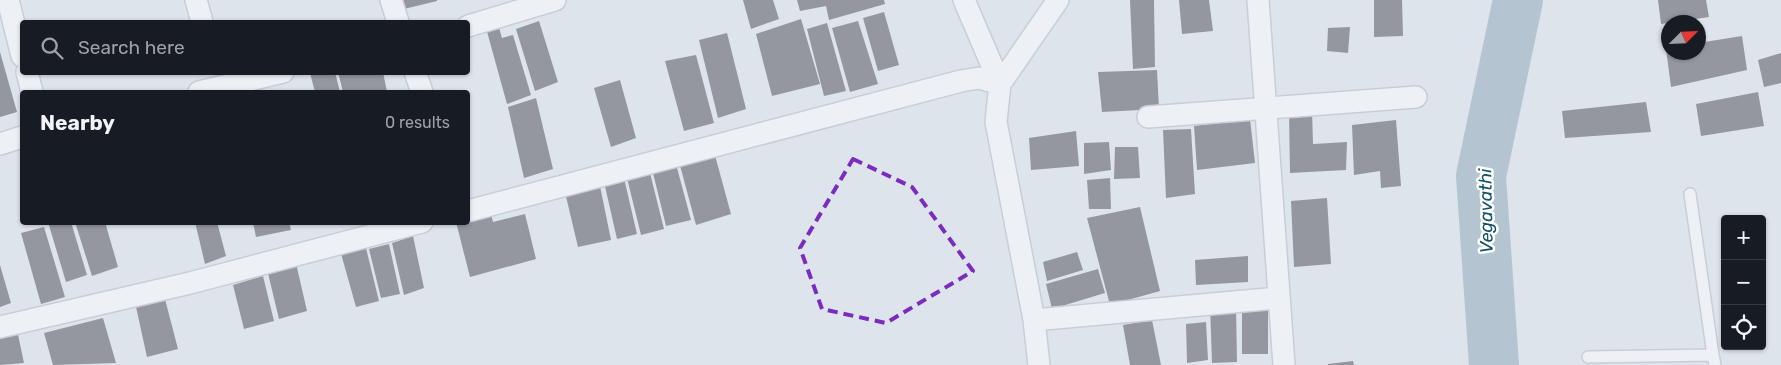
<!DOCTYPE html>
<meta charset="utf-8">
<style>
:root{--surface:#171b24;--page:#20242c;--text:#f1f3f6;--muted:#9ea1a6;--line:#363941}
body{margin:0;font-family:Rubik,sans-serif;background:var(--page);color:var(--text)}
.controls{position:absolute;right:15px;bottom:15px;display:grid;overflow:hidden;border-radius:5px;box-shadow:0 1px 4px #0004}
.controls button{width:45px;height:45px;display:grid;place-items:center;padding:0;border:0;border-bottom:1px solid var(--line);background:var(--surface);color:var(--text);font:25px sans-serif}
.compass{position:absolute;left:1661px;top:15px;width:45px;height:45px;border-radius:50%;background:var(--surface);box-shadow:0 1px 4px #0004;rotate:66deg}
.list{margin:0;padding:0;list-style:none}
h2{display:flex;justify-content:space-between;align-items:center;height:65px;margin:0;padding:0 20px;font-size:21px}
h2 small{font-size:16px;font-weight:400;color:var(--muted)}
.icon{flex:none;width:28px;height:28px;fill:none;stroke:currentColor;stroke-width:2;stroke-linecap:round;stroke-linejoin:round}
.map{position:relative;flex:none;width:1781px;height:365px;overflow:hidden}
.search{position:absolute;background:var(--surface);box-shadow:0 1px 4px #0004;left:20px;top:20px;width:450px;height:55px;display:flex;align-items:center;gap:12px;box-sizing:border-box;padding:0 18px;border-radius:5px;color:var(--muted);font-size:19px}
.panel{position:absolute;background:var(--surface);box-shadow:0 1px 4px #0004;left:20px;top:90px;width:450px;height:135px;border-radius:5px}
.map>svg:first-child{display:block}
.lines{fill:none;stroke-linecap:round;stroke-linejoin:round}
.river{stroke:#81a1af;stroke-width:50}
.building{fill:#3a3b42}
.lane-casing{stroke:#aeb3bb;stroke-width:14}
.street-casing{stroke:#aeb3bb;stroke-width:24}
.lane{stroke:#fff;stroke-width:11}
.street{stroke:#fff;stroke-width:21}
.marked{fill:none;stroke:#7b2cbf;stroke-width:4;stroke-dasharray:10 6;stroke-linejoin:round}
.labels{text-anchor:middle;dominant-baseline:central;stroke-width:5;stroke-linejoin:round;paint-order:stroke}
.water-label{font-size:18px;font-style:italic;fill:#105167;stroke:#fff}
</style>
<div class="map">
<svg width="1781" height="365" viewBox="0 0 1781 365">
<rect width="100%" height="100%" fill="#dee4ec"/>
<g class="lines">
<path class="river" d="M1494,365L1481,176L1518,0"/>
</g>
<path class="building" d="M401,0H437V1L404,9Z
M743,0H773L779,19L751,29Z
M797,0H884L885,4L829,20L826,6L800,11Z
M1130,0H1154L1155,67L1133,69Z
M1179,0H1209L1213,31L1182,34Z
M1374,0H1402L1403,36L1374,37Z
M1658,0H1706L1709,17L1661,24Z
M884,12L899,65L878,71L863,18Z
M801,19L820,84L772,96L756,34Z
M539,21L558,82L535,91L516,29Z
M858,21L878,84L850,92L832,28Z
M827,23L846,91L824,96L807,29Z
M498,24L502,38L513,35L531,95L507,104L486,28Z
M1350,27L1348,53L1327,51L1328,28Z
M727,33L746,109L718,118L699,40Z
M1742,36L1747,70L1671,87L1666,49L1668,48V52H1698V43Z
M0,52L17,112L0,117Z
M1781,53V83L1764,87L1758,60Z
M696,55L714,123L684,131L665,61Z
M1157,70L1159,109L1102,112L1098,72Z
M335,72L340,92H315L310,73Z
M338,72H383L387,92H343Z
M620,80L636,138L611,147L594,88Z
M1758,92L1764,126L1701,136L1696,104Z
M536,98L553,169L524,178L508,107Z
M1646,102L1651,132L1565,138L1562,111Z
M1312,110L1313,144L1347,142L1346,170L1290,173L1289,112Z
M1250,119L1255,163L1197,170L1194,126Z
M1396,120L1401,186L1381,188L1380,171L1354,175L1352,125Z
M1191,129L1195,194L1166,198L1163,130Z
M1076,131L1079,166L1031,170L1029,138Z
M1109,142L1111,170L1084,174V143Z
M1115,147H1138L1140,178L1114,179Z
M713,148L731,214L696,225L678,158Z
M676,164L691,220L666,226L652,169Z
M649,169L664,229L641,235L626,174Z
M624,178L637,234L617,239L604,182Z
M1110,178L1111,209H1089L1087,180Z
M599,181L611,240L578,247L564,188Z
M1327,198L1331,264L1294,267L1291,201Z
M1140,207L1160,291L1110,305L1087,218Z
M490,210L493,222L525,214L536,259L470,277L456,222H468V216Z
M48,222H71L87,275L66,282Z
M75,222H105L118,267L92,276Z
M195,222H217L226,256L205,264Z
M253,222H289L291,230L256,237Z
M44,227L65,297L41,304L21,233Z
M413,236L424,288L404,295L392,243Z
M365,244L379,301L356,307L340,250Z
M389,244L400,294L381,298L369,249Z
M1077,252L1083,270L1047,281L1043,262Z
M1248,256V282L1196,285L1195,260Z
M295,259L307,311L279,319L266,265Z
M0,265L11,303L0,307Z
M1098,269L1105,293L1052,309L1046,284Z
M263,276L274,321L244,329L233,285Z
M165,299L178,349L147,357L136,307Z
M1210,305H1236L1237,362L1212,363Z
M1242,309H1268V354H1242Z
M103,318L116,363L53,365L44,333Z
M1152,320L1161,365H1130L1123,325Z
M1206,322L1208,360L1187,363L1186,324Z
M17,330L24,363L0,365V334Z
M1353,361L1354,365H1328V364Z"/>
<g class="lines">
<g class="lane-casing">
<path id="lane" d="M1690,194L1713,355
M1588,357L1713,355L1715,365"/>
</g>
<g class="street-casing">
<path id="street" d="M8,0L22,56
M196,0L202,22
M391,0L398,22
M964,0L1000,84
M1258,0L1284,365
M468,26L555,0
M27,72L32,92
M415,72L422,92
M199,92L283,72
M1148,117L1416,97
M0,144L22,137
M468,211L961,81L979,78L1000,84
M1034,320L1278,298
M0,327L190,283L422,222
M1039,365L1034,320L996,122L1000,84L1058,0"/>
</g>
<use href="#lane" class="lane"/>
<use href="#street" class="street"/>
</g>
<path d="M0 0H1781V365H0ZM853,159L912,187L973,271L886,323L822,309L800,248Z" fill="#dee4ec" fill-opacity=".55" fill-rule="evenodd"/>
<path class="marked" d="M853,159L912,187L973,271L886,323L822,309L800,248Z"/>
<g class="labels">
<g class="water-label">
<text transform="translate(1486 211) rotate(-91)">Vegavathi</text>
</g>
</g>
</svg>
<div class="controls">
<button>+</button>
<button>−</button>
<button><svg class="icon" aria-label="locate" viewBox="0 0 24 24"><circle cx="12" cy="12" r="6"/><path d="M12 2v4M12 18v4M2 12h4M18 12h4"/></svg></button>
</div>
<svg class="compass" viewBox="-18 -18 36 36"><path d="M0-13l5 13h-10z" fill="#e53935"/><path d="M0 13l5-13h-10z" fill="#9ea1a6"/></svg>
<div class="search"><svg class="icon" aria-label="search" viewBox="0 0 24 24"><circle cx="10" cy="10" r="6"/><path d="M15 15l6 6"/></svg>Search here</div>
<section class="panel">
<h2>Nearby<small>0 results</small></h2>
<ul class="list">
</ul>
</section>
</div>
